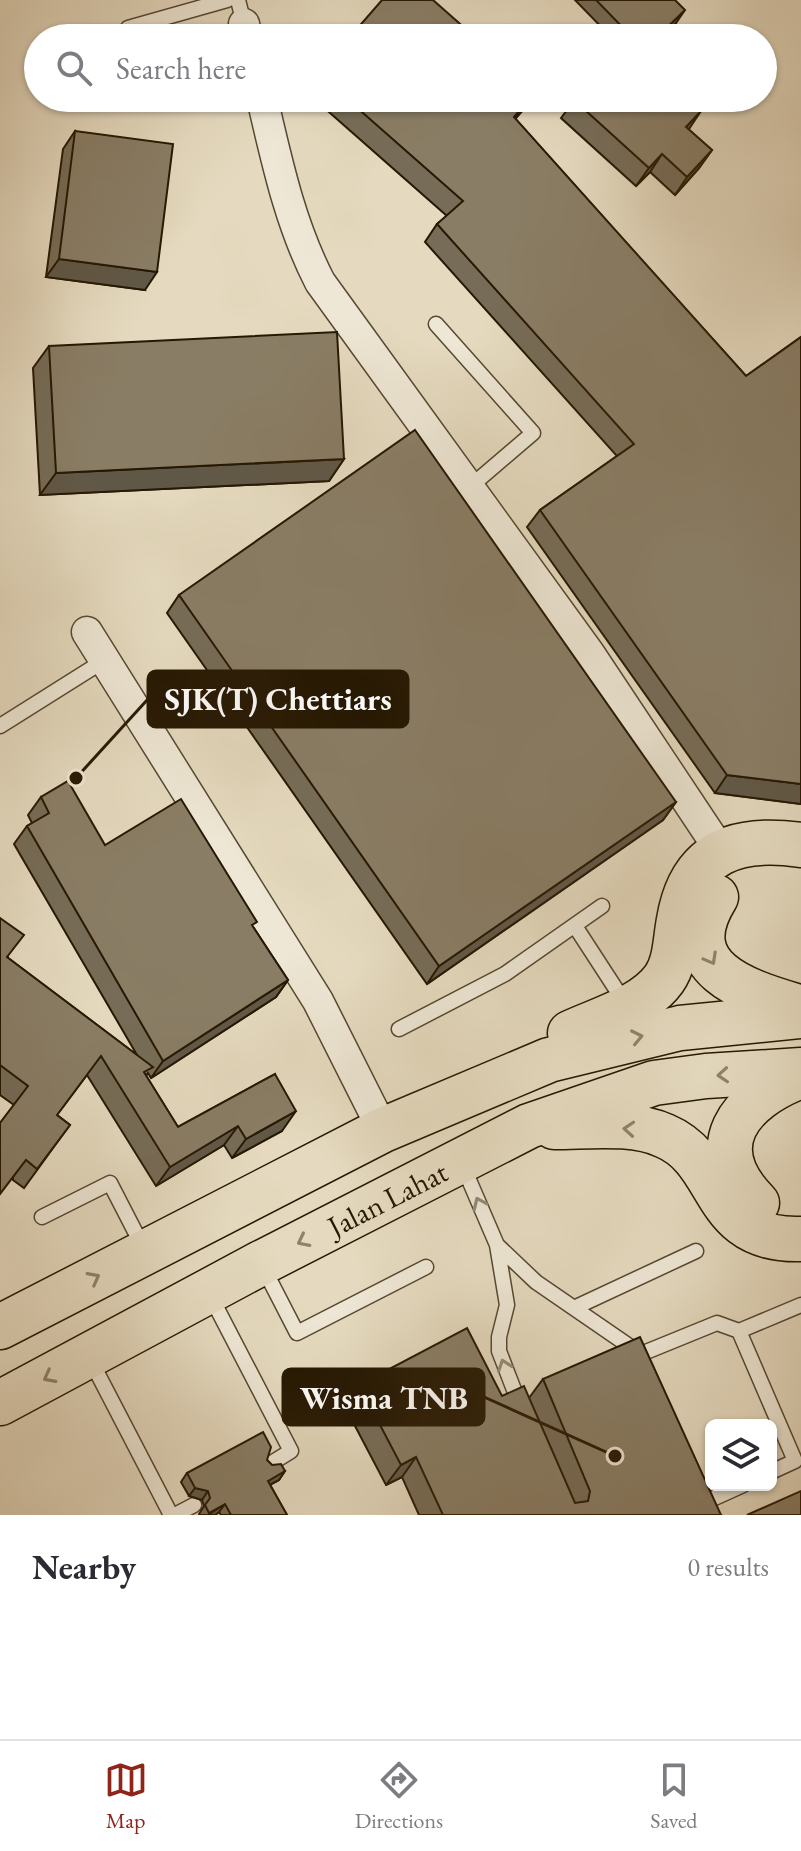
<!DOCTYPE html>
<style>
:root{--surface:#fff;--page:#f7f7f7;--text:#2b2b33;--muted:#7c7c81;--line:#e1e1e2;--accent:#8f2418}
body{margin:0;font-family:"EB Garamond",serif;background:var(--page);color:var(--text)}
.controls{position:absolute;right:24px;bottom:24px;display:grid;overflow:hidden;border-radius:12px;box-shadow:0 2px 6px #0004}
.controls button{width:72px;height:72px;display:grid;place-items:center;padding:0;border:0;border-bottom:2px solid var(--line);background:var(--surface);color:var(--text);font:40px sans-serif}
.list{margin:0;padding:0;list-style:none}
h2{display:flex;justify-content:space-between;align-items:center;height:104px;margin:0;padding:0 32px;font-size:34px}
h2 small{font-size:26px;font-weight:400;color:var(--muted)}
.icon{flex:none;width:44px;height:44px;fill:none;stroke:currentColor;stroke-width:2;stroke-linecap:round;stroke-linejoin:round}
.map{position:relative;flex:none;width:801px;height:1515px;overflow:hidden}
.search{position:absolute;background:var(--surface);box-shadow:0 2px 6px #0004;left:24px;right:24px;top:24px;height:88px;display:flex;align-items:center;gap:20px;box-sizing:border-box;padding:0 28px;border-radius:44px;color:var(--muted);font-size:30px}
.sheet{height:224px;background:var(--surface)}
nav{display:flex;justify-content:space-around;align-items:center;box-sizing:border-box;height:112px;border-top:2px solid var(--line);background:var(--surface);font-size:22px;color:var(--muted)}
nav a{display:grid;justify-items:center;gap:4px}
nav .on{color:var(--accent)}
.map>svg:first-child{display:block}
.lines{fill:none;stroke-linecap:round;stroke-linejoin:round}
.lane-casing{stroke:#564832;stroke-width:17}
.street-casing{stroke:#564832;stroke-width:33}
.primary-casing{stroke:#261803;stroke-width:47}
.lane{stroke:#eee7d5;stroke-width:14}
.street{stroke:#eee7d5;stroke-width:30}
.primary{stroke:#e5dabf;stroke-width:44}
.wall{fill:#766c57;stroke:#261803;stroke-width:2}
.shaded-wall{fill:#605847;stroke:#261803;stroke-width:2}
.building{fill:#897d65;stroke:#261803;stroke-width:2}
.oneway{stroke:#8f836a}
.oneway2{stroke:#948a76}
.labels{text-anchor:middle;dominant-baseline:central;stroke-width:7;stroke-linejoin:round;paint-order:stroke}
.street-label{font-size:30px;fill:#261803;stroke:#eee7d5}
.leader{fill:none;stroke:#261803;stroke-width:3}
.callout-dot{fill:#261803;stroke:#eee7d5;stroke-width:3}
.callout{fill:#261803;stroke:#261803;stroke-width:3}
.callout-label{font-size:32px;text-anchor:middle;font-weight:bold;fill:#fff}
</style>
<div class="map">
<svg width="801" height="1515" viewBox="0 0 801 1515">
<rect width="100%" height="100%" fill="#e5dabf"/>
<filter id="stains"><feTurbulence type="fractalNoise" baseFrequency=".0025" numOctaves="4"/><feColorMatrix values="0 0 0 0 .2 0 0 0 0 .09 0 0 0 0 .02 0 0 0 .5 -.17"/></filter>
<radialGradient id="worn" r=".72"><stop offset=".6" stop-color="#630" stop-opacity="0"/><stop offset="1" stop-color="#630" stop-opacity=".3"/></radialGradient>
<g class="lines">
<g class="lane-casing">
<path id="lane" d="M238,0L244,24
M128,28L227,0
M436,324L533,433L471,486
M0,726L105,660
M575,926L625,1003
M399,1029L505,974L602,906
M463,1166L497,1245L507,1305L499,1337V1351L521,1408
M42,1217L110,1183L143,1247
M497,1245L536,1282L632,1348L636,1356
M263,1267L297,1333L426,1267
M210,1295L291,1451L270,1464
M576,1307L696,1251
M739,1331L801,1305
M636,1356L717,1323L739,1331L795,1461L771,1472
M90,1359L171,1515
M699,1500L701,1504L743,1485
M175,1515L194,1505"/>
</g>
<g class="street-casing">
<path id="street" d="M244,24L247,38
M262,98C277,162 290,224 320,282L589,653L720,850
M87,632L318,1001L383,1130"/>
</g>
<g class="primary-casing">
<g id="primary">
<path d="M716,897C672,968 744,991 799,1007"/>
<path d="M570,1033C600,1019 644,1007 664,979C676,962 675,940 679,920C691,850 738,836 801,845"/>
<path d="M554,1127C589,1127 633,1121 665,1136C726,1162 708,1242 801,1239"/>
<path d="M757,1203C701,1147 739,1099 801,1076"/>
<path d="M0,1327L383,1130L549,1060L680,1028L801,1016"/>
<path id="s1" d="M0,1403L261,1263L529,1126L654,1083L706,1076L801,1070"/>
</g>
</g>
<use href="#lane" class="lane"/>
<use href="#street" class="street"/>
<use href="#primary" class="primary"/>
</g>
<path class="wall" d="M575,0H675L676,23L660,38H612Z
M313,98H532L515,119L746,376L801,337V804L715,793L527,527L540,510L617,456L425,242L437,224L447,216Z
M576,98L688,129L712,150L699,168L675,195L650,172L636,186L561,118Z
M75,131L145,290L46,277L63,149Z
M49,346L344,459L329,481L40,495L33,368Z
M179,595L676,802L663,820L427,984L167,613Z
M41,797L105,845L253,927L288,980L276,997L151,1078L148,1073L146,1076L178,1127L275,1074L282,1131L232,1158L224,1145L156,1186L87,1075L57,1115L70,1125L56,1144L24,1188L13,1180L14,1105L0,1095V918L8,958L137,1055L14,844L27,826L32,823L28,815Z
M543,1379L721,1515H419L402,1477L386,1485L344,1405L359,1385L529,1398Z
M267,1460L272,1465L285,1471L279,1480L270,1485L287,1515H221L219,1512L215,1515H200L199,1514L204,1506L202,1500L189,1496L181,1482L187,1473Z"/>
<path class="shaded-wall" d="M685,10L676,23L660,38H656Z
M530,98H532L524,109L501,135L514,117Z
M701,111L689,129L673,145L686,127Z
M712,150L699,168L675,195L687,177Z
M662,154L650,172L636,186L649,168Z
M59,259L157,272L145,290L46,277Z
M344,459L329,481L40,495L56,473Z
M727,775L801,784V804L715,793Z
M676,802L663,820L427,984L439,966Z
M288,980L276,997L151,1078L163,1061Z
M296,1111L282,1131L232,1158L246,1139Z
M238,1126L224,1145L156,1186L170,1167Z
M416,1457L402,1477L386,1485L401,1465Z
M285,1471L279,1480L262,1489L268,1481Z
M195,1488L208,1491L202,1500L189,1496Z
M225,1504L219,1512L215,1515H208Z"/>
<path class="building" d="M382,0H433L476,38H349Z
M596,0H675L685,10L656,38H633Z
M346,98H530L514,117L746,376L801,337V784L727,775L540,510L634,444L437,224L463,201Z
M576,98H687L701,111L686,127L712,150L687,177L662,154L649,168L574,100Z
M75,131L173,144L157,272L59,259Z
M337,332L344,459L56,473L49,346Z
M415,430L676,802L439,966L179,595Z
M68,781L105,845L181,799L257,922L252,925L288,980L163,1061L27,826L49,813L41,797Z
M0,918L24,935L7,957L153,1067L144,1072L178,1127L275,1074L296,1111L246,1139L238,1126L170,1167L101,1056L57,1115L70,1125L37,1169L26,1160L0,1194V1123L28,1086L0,1065Z
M467,1328L502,1396L524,1386L575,1503L588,1501L590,1491L543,1379L640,1337L721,1515H443L416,1457L401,1465L359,1385Z
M263,1432L271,1447L267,1460L272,1465L281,1464L285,1471L268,1481L287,1515H231L225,1504L209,1513L205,1505L210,1498L208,1491L195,1488L187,1473Z
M801,1491V1515H747Z"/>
<defs><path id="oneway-chevron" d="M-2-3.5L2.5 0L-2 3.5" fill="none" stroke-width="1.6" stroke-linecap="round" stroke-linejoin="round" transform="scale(2)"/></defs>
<g class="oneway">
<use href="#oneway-chevron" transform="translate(711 959) rotate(61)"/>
<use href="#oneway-chevron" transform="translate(637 1037) rotate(-12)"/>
<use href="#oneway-chevron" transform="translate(723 1075) rotate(176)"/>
<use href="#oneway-chevron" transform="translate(629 1129) rotate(-176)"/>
<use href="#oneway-chevron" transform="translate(303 1241) rotate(153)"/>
<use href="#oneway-chevron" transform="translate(94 1278) rotate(-28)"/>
<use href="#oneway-chevron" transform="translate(49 1377) rotate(152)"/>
</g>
<g class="oneway2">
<use href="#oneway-chevron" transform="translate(479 1203) rotate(-114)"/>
<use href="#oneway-chevron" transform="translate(504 1365) rotate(-109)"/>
</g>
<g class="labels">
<g class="street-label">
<text stroke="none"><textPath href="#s1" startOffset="438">Jalan Lahat</textPath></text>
</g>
</g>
<path class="leader" d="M76 778L148 699M615 1456L484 1397"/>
<g class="callout-dot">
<circle cx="76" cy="778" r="8"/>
<circle cx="615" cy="1456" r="8"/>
</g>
<g class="callout">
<rect x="148" y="671" width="260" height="56" rx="8"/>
<rect x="283" y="1369" width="201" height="56" rx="8"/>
</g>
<g class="callout-label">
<text x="278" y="710">SJK(T) Chettiars</text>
<text x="384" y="1409">Wisma TNB</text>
</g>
<rect width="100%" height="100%" filter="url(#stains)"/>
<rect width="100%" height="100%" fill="url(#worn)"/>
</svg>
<div class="controls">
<button><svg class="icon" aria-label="layers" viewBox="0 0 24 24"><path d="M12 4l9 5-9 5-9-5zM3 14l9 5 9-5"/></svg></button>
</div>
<div class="search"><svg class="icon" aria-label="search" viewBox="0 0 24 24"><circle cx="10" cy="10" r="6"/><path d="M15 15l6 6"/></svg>Search here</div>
</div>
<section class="sheet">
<h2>Nearby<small>0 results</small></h2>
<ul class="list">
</ul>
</section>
<nav>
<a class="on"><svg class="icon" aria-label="map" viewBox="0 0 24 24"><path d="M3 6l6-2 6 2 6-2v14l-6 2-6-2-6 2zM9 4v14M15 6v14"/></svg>Map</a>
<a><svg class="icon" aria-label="directions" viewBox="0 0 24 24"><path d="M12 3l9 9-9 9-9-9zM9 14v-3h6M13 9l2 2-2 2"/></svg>Directions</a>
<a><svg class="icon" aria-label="saved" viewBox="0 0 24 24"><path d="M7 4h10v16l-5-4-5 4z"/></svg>Saved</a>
</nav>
